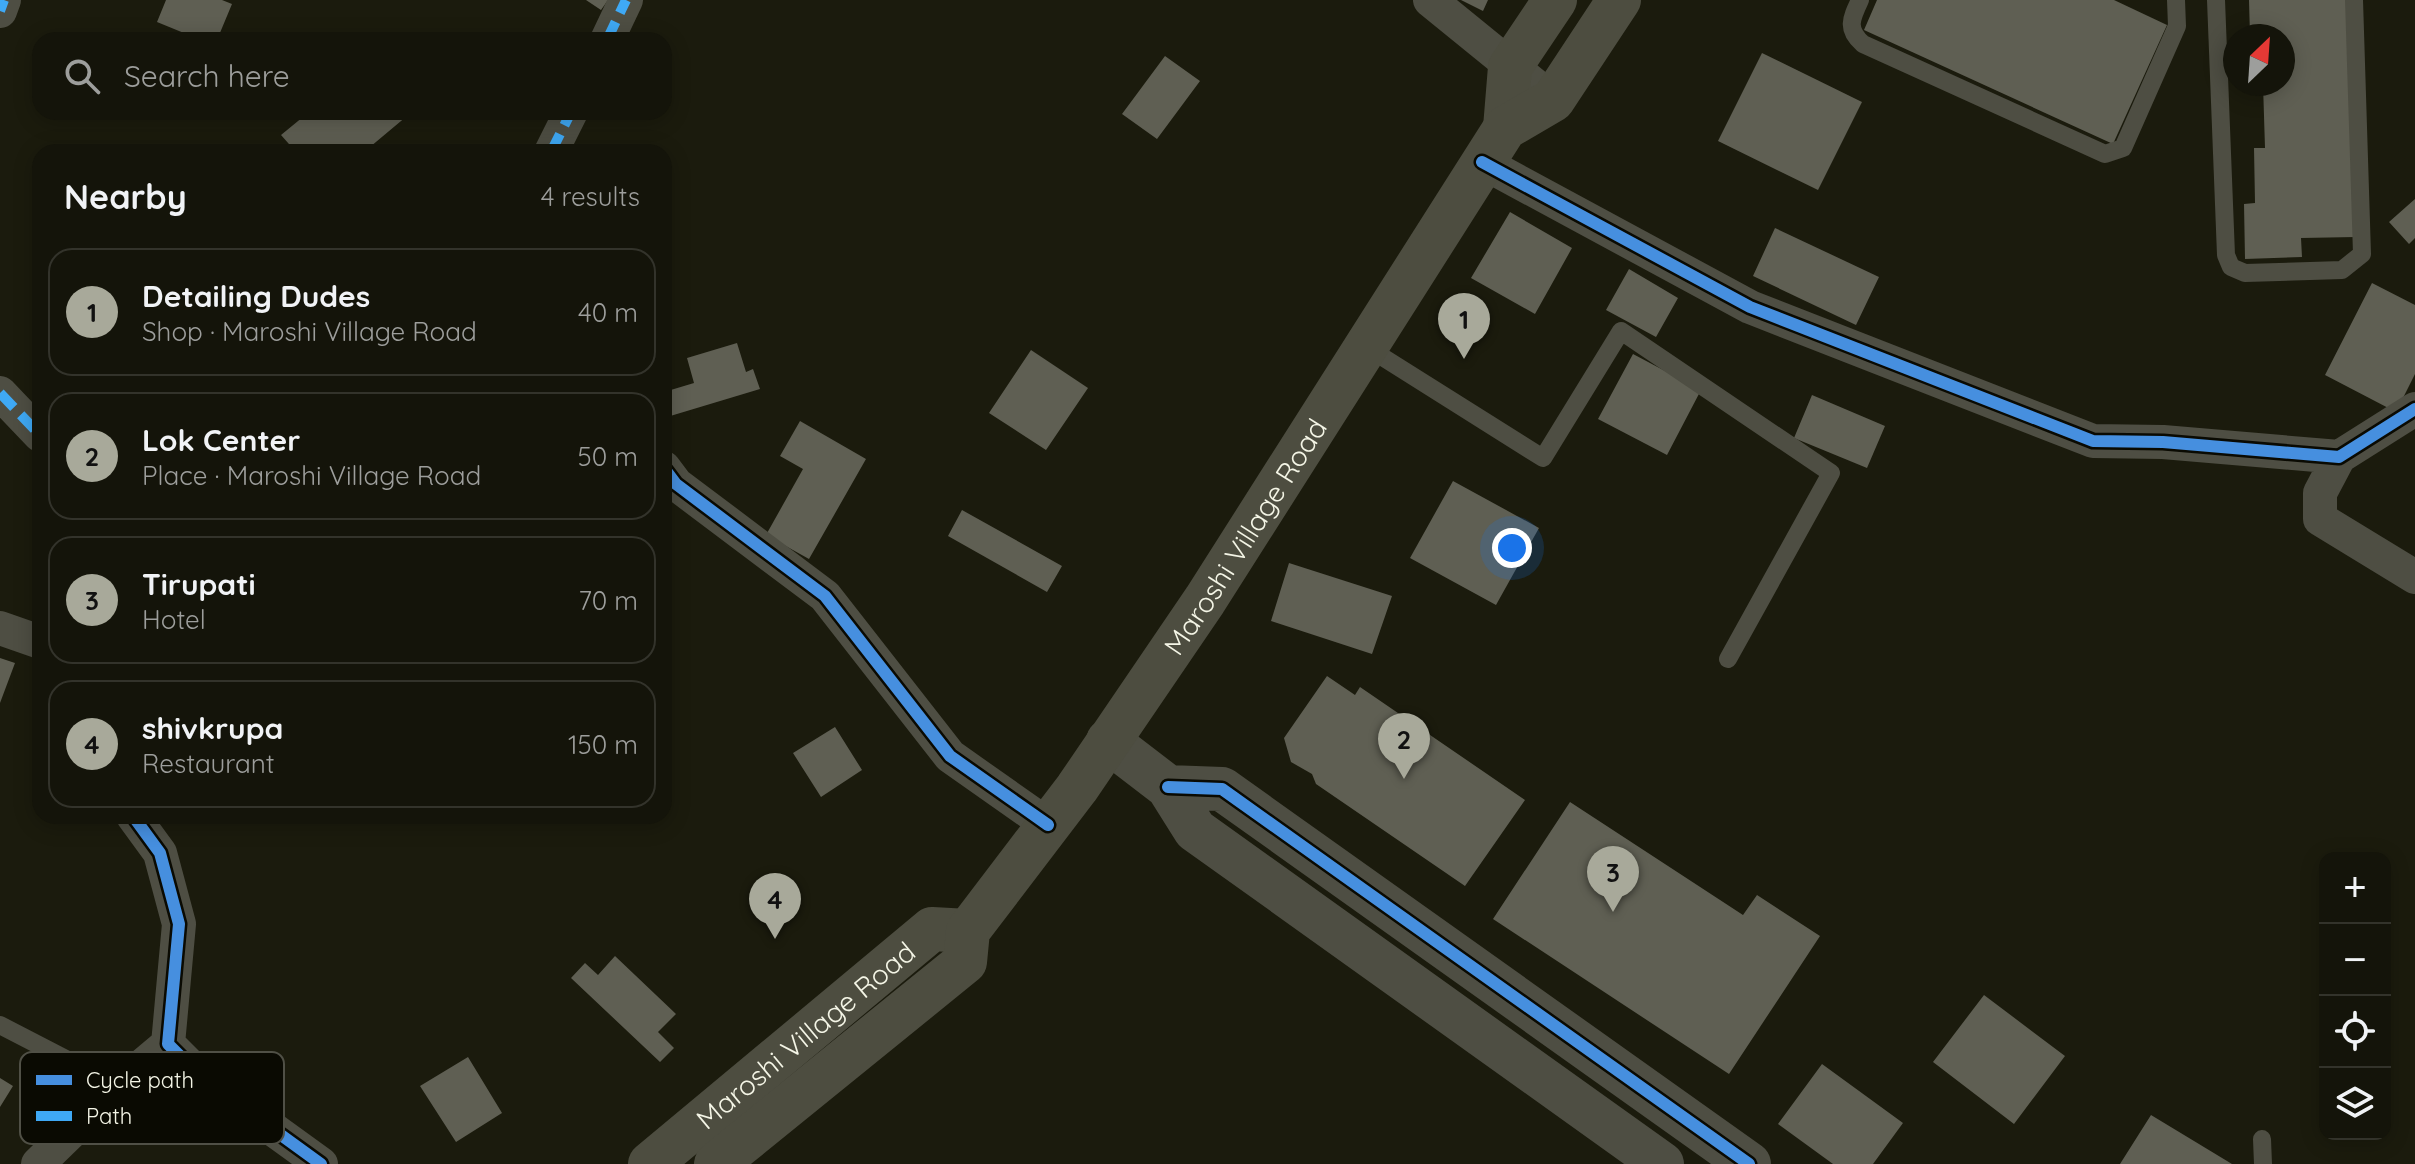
<!DOCTYPE html>
<meta charset="utf-8">
<style>
:root{--surface:#14140a;--page:#212118;--text:#f1f3f6;--muted:#9d9e9c;--line:#33332b;--accent:#a8a99a}
body{margin:0;font-family:Quicksand,sans-serif;background:var(--page);color:var(--text)}
.controls{position:absolute;right:24px;bottom:24px;display:grid;overflow:hidden;border-radius:16px;box-shadow:0 4px 20px #0003}
.controls button{width:72px;height:72px;display:grid;place-items:center;padding:0;border:0;border-bottom:2px solid var(--line);background:var(--surface);color:var(--text);font:40px sans-serif}
.compass{position:absolute;left:2223px;top:24px;width:72px;height:72px;border-radius:50%;background:var(--surface);box-shadow:0 4px 20px #0003;rotate:25deg}
.you{position:absolute;left:1512px;top:548px;width:28px;height:28px;margin:-20px;border:6px solid #fff;border-radius:50%;background:#1a73e8;box-shadow:0 0 0 12px #1a73e833}
.badge{display:grid;place-items:center;width:52px;height:52px;border-radius:50%;background:var(--accent);color:#111;font-size:26px;font-weight:700}
.pin{position:absolute;translate:-50% -66px;filter:drop-shadow(0 2px 4px #0008)}
.pin::after{content:'';position:absolute;top:42px;width:28px;height:24px;background:inherit;clip-path:polygon(0 0,100% 0,50% 100%)}
.list{margin:0;padding:0;list-style:none}
h2{display:flex;justify-content:space-between;align-items:center;height:104px;margin:0;padding:0 32px;font-size:34px}
h2 small{font-size:26px;font-weight:400;color:var(--muted)}
.list li{display:grid;grid-template-columns:52px 1fr auto;gap:24px;align-items:center;box-sizing:border-box;height:128px;margin:0 16px 16px;padding:0 16px;border:2px solid var(--line);border-radius:24px}
.list b{display:block;font-size:30px;white-space:nowrap}
.list p{margin:0;font-size:26px;white-space:nowrap;color:var(--muted)}
.list em{font-size:26px;font-style:normal;color:var(--muted)}
.icon{flex:none;width:44px;height:44px;fill:none;stroke:currentColor;stroke-width:2;stroke-linecap:round;stroke-linejoin:round}
.map{position:relative;flex:none;width:2415px;height:1164px;overflow:hidden}
.search{position:absolute;background:var(--surface);box-shadow:0 4px 20px #0003;left:32px;top:32px;width:640px;height:88px;display:flex;align-items:center;gap:20px;box-sizing:border-box;padding:0 28px;border-radius:24px;color:var(--muted);font-size:30px}
.panel{position:absolute;background:var(--surface);box-shadow:0 4px 20px #0003;left:32px;top:144px;width:640px;height:680px;border-radius:24px}
.map>svg:first-child{display:block}
.building{fill:#5f5f53}
.lines{fill:none;stroke-linecap:round;stroke-linejoin:round}
.service{stroke:#4e4e43;stroke-width:18}
.minor{stroke:#4e4e43;stroke-width:34}
.tertiary{stroke:#4e4e43;stroke-width:44}
.secondary{stroke:#4d4d40;stroke-width:44}
.quiet{stroke:#3fa9f5;stroke-width:10;stroke-dasharray:20 10;stroke-linecap:butt}
.cycleway-casing{stroke:#0a0a02;stroke-width:17}
.cycleway{stroke:#468fdf;stroke-width:12}
.labels{text-anchor:middle;dominant-baseline:central;stroke-width:8;stroke-linejoin:round;paint-order:stroke}
.street-label{font-size:28px;fill:#f4f5e6;stroke:#0a0a02}
.key{fill:#0a0a02;stroke:#505046;stroke-width:2}
.key-label{font-size:22px;fill:#f4f5e6}
</style>
<div class="map">
<svg width="2415" height="1164" viewBox="0 0 2415 1164">
<rect width="100%" height="100%" fill="#1b1b0d"/>
<path class="building" d="M166,0H222L232,4L217,40H201L157,22Z
M586,0H608L601,10Z
M1461,0H1488L1483,11Z
M1877,0H2114L2167,25L2113,144L1864,30Z
M2249,0H2348L2356,237L2301,238L2302,257L2245,259L2244,204L2255,203L2254,148H2265L2263,84H2283V36H2250Z
M1762,53L1862,102L1818,190L1718,141Z
M1165,56L1200,81L1157,139L1122,114Z
M309,112H403L407,116L364,152H296L281,135Z
M2415,199V238L2409,244L2389,222Z
M1510,212L1572,248L1535,314L1471,278Z
M1775,228L1879,277L1856,325L1753,276Z
M1629,269L1678,298L1656,337L1606,310Z
M2372,283L2415,305V374L2396,412L2325,375Z
M737,343L746,372L753,369L760,389L667,417L664,392L694,383L687,358Z
M1031,350L1088,388L1046,450L989,413Z
M1633,354L1701,390L1667,455L1598,419Z
M1812,395L1885,426L1867,468L1794,438Z
M800,421L866,459L809,559L766,535L803,469L780,456Z
M1453,481L1539,528L1496,605L1410,558Z
M962,510L1062,566L1047,592L948,536Z
M1289,563L1392,596L1372,654L1271,621Z
M0,658L15,663L0,703Z
M1327,676L1355,695L1360,687L1525,800L1465,886L1316,784L1312,774L1291,762L1284,738Z
M835,727L862,770L821,797L793,753Z
M1570,802L1743,915L1757,895L1820,936L1729,1074L1493,919Z
M615,956L676,1014L658,1032L674,1048L660,1062L571,978L585,963L598,975Z
M1984,995L2065,1056L2014,1124L1933,1062Z
M468,1057L502,1113L456,1142L420,1086Z
M1822,1064L1903,1123L1873,1164H1833L1778,1124Z
M0,1078L13,1086L0,1107Z
M2151,1115L2232,1164H2120Z"/>
<g class="lines">
<path class="service" d="M1860,0C1851,19 1846,29 1863,44L2105,154L2123,148L2177,26L2176,0
M2216,0L2226,255L2231,267L2245,273L2342,270L2362,254L2354,0
M1365,346L1543,458L1621,331L1831,473L1728,659
M0,1025L118,1086
M2262,1139L2263,1164"/>
<path class="minor" d="M1430,0L1553,100
M0,11L4,0
M607,40L626,0
M551,152L571,112
M1482,162L1750,307L2093,441L2163,442L2339,457L2415,409
M0,393L40,435
M2339,457L2320,493V519L2415,577
M664,468L676,484L825,596L950,756L1048,825
M0,628L40,642
M133,816L160,853L179,924L168,1044L201,1077L321,1164
M38,1164L118,1086L168,1044"/>
<path class="tertiary" d="M1108,741L1168,787L1195,830L1662,1164
M1168,787L1222,789L1749,1164"/>
<g class="secondary">
<path d="M1505,128L1510,67L1555,0"/>
<path id="s1" d="M650,1164L932,929L968,931"/>
<path id="s2" d="M716,1164L965,962L968,931L1077,788L1205,600L1505,128L1553,100L1619,0"/>
</g>
<path class="quiet" d="M0,11L4,0
M607,40L626,0
M551,152L571,112
M0,393L40,435"/>
<g class="cycleway-casing">
<path id="cycleway" d="M1482,162L1750,307L2093,441L2163,442L2339,457L2415,409
M664,468L676,484L825,596L950,756L1048,825
M1168,787L1222,789L1749,1164
M133,816L160,853L179,924L168,1044L201,1077L321,1164"/>
</g>
<use href="#cycleway" class="cycleway"/>
</g>
<g class="labels">
<g class="street-label">
<text stroke="none"><textPath href="#s2" startOffset="834">Maroshi Village Road</textPath></text>
<text stroke="none"><textPath href="#s1" startOffset="202">Maroshi Village Road</textPath></text>
</g>
</g>
<rect x="20" y="1052" width="264" height="92" rx="12" class="key"/>
<rect x="36" y="1075" width="36" height="10" fill="#468fdf"/>
<rect x="36" y="1111" width="36" height="10" fill="#3fa9f5"/>
<g class="key-label">
<text x="86" y="1088">Cycle path</text>
<text x="86" y="1124">Path</text>
</g>
</svg>
<div class="controls">
<button>+</button>
<button>−</button>
<button><svg class="icon" aria-label="locate" viewBox="0 0 24 24"><circle cx="12" cy="12" r="6"/><path d="M12 2v4M12 18v4M2 12h4M18 12h4"/></svg></button>
<button><svg class="icon" aria-label="layers" viewBox="0 0 24 24"><path d="M12 4l9 5-9 5-9-5zM3 14l9 5 9-5"/></svg></button>
</div>
<svg class="compass" viewBox="-18 -18 36 36"><path d="M0-13l5 13h-10z" fill="#e53935"/><path d="M0 13l5-13h-10z" fill="#9d9e9c"/></svg>
<div class="you"></div>
<div class="pin badge" style="left:1464px;top:359px">1</div>
<div class="pin badge" style="left:1404px;top:779px">2</div>
<div class="pin badge" style="left:1613px;top:912px">3</div>
<div class="pin badge" style="left:775px;top:939px">4</div>
<div class="search"><svg class="icon" aria-label="search" viewBox="0 0 24 24"><circle cx="10" cy="10" r="6"/><path d="M15 15l6 6"/></svg>Search here</div>
<section class="panel">
<h2>Nearby<small>4 results</small></h2>
<ul class="list">
<li><span class="badge">1</span><div><b>Detailing Dudes</b><p>Shop · Maroshi Village Road</p></div><em>40 m</em></li>
<li><span class="badge">2</span><div><b>Lok Center</b><p>Place · Maroshi Village Road</p></div><em>50 m</em></li>
<li><span class="badge">3</span><div><b>Tirupati</b><p>Hotel</p></div><em>70 m</em></li>
<li><span class="badge">4</span><div><b>shivkrupa</b><p>Restaurant</p></div><em>150 m</em></li>
</ul>
</section>
</div>
